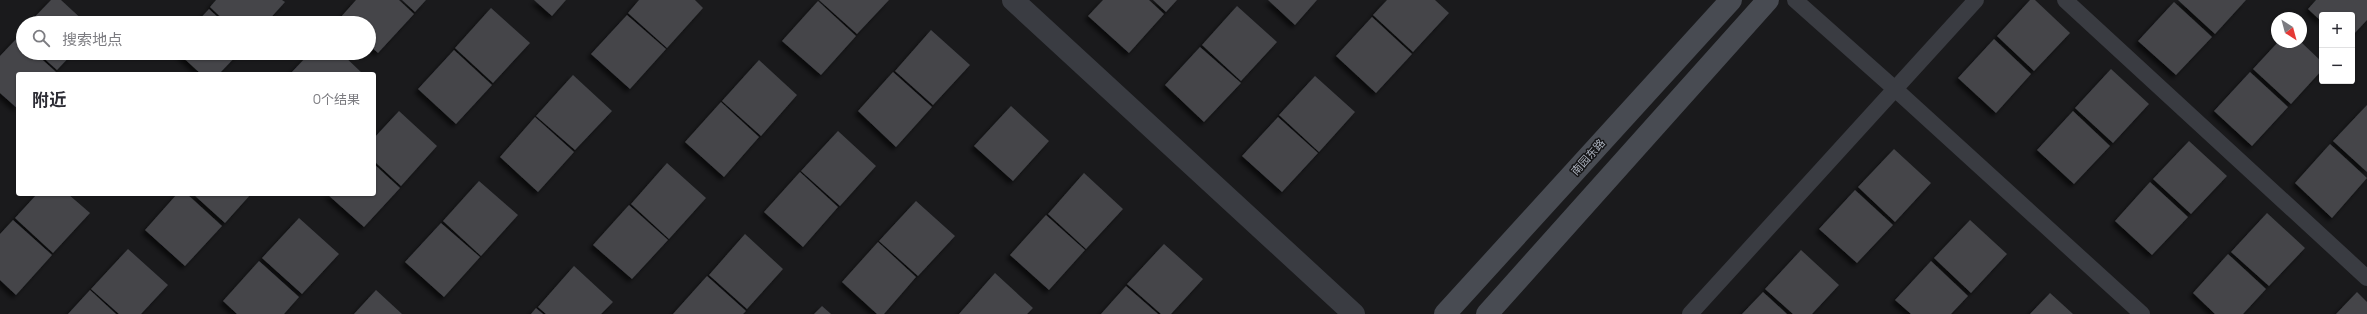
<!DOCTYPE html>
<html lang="zh">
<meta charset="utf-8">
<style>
:root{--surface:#fff;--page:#f2f2f3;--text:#2b2b33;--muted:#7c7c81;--line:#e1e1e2}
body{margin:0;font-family:"Space Grotesk","Noto Sans SC",sans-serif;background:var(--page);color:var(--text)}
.controls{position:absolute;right:12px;top:12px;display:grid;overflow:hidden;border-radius:4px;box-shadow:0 1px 3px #0004}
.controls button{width:36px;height:36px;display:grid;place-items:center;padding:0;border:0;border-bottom:1px solid var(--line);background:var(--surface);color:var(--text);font:20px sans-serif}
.compass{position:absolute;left:2271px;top:12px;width:36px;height:36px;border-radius:50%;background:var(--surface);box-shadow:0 1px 3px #0004;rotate:144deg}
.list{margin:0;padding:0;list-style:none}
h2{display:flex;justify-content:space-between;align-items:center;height:52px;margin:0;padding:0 16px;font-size:17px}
h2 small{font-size:13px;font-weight:400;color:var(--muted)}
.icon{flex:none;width:22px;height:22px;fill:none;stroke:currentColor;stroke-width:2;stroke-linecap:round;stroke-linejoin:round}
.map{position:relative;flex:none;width:2367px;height:314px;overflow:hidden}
.search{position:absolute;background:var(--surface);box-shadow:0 1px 3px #0004;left:16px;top:16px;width:360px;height:44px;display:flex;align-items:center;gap:10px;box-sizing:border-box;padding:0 14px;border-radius:22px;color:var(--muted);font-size:15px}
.panel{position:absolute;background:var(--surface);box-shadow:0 1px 3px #0004;left:16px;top:72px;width:360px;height:124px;border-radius:4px}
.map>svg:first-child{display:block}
.building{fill:#444549;filter:url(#shadow)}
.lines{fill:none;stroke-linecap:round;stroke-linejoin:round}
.lane{stroke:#3a3c42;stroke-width:16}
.street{stroke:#3a3c42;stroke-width:22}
.secondary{stroke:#484b52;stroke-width:22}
.labels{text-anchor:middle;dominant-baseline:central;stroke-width:3;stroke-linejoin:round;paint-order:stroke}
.street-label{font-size:11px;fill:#abb1bd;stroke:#151517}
</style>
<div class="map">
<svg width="2367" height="314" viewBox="0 0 2367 314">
<defs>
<filter id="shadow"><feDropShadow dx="-3.5" dy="3.5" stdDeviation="2" flood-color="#0009"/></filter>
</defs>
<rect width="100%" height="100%" fill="#1a1a1c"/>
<path class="building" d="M51,0H61L86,23H29Z
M216,0H282L285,2L266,23H227L210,7Z
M356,0H399L414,14L378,53L369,45V23H345L340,18Z
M402,0H426L415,12Z
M534,0H566L552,16Z
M639,0H695L703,8L667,48L628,13Z
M819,0H889L857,34Z
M1103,0H1149L1164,14L1129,53L1088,16Z
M1153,0H1177L1166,12Z
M1268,0H1317L1295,25Z
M1387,0H1435L1449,13L1413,52L1373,15Z
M2030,0H2035L2070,33L2034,71L1997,36Z
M2178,0H2246L2215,34Z
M2316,0H2367V20L2352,36V15H2322V22L2308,9Z
M818,1L856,36L821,75L782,41Z
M2174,2L2212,37L2176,75L2138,41Z
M1237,6L1277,42L1241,81L1202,45Z
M491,8L530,43L493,83L455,48Z
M209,9L224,23H196Z
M627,15L666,49L630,89L591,54Z
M1372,17L1412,54L1376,93L1336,56Z
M931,30L970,65L933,105L895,71Z
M18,37L23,42V53H35L56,72L54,74H18V109L0,93V56Z
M1994,39L2031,74L1996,113L1958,78Z
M2278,42H2301L2322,62V70L2291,104L2253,69Z
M1200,47L1241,83L1204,122L1165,85Z
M454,50L492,85L456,124L418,89Z
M38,53H73L57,70Z
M178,53H239L219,74H201Z
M310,53H341L362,73L290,74Z
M759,60L797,95L761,136L722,101Z
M2111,69L2149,104L2113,143L2075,108Z
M893,72L932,107L896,147L858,111Z
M2250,72L2288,107L2252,146L2214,111Z
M573,75L612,111L575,150L536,116Z
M1315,76L1355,112L1319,152L1279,115Z
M721,102L759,137L724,177L685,142Z
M2367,105V172L2333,141Z
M1011,106L1049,141L1013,181L974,146Z
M399,111L437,146L401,186L374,161V138Z
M2073,111L2110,146L2074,184L2037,150Z
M535,117L574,152L538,192L500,157Z
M1278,117L1318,153L1282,192L1242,156Z
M838,131L876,166L840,206L801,171Z
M2189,141L2227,176L2191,214L2153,179Z
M2330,144L2367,178L2332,218L2295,183Z
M1894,149L1931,183L1895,222L1858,187Z
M667,163L706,198L669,239L631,204Z
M374,164L400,188L364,227L327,194H374Z
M800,172L838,207L803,247L764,212Z
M1084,173L1123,209L1086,249L1048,214Z
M479,181L518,215L481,256L443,221Z
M2150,182L2188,217L2152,255L2115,221Z
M1855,190L1893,225L1857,263L1819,229Z
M37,194H68L90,213L53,253L15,218Z
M177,194H187L222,226L185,266L145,230Z
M193,194H251L225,223Z
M916,201L955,236L918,276L879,241Z
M629,205L668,240L632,279L593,245Z
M2267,213L2305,248L2269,286L2231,252Z
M1046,215L1085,250L1049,290L1010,255Z
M299,218L339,254L302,294L262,258Z
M13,220L52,255L16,295L0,280V234Z
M1970,220L2007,254L1971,293L1934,258Z
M441,223L480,257L444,297L405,262Z
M745,234L783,269L747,309L709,275Z
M878,242L916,277L884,314H877L842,282Z
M1164,244L1203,279L1171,314H1161L1127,284Z
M128,249L168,285L141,314H119L91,289Z
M1801,250L1839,285L1812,314H1793L1765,289Z
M2228,254L2266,289L2243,314H2215L2193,293Z
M259,261L299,297L284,314H237L223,301Z
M1931,261L1968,296L1951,314H1911L1895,300Z
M574,266L613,302L601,314H546L538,307Z
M995,273L1033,308L1027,314H959Z
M707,276L746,311L743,314H673Z
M1126,286L1158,314H1101Z
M90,290L116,314H68Z
M376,290L402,314H354Z
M1763,292L1787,314H1742Z
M2357,292L2367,302V314H2336Z
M2050,293L2073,314H2030Z
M822,306L831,314H814Z
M536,308L543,314H531Z"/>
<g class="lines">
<path class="lane" d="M1795,0L1895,89L2142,314
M2065,0L2367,278
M1690,314L1976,0"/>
<path class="street" d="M1013,0L1354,314"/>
<path class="secondary" d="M1445,314L1731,0
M1487,314L1768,0"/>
</g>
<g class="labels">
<g class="street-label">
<text transform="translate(1588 157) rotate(-48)">南园东路</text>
</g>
</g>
</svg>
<div class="controls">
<button>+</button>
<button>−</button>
</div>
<svg class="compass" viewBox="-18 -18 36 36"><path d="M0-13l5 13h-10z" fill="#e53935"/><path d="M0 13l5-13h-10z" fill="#7c7c81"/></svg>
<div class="search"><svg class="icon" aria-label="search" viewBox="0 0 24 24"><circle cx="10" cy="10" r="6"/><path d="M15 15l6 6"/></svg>搜索地点</div>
<section class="panel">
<h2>附近<small>0个结果</small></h2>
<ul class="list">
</ul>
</section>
</div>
